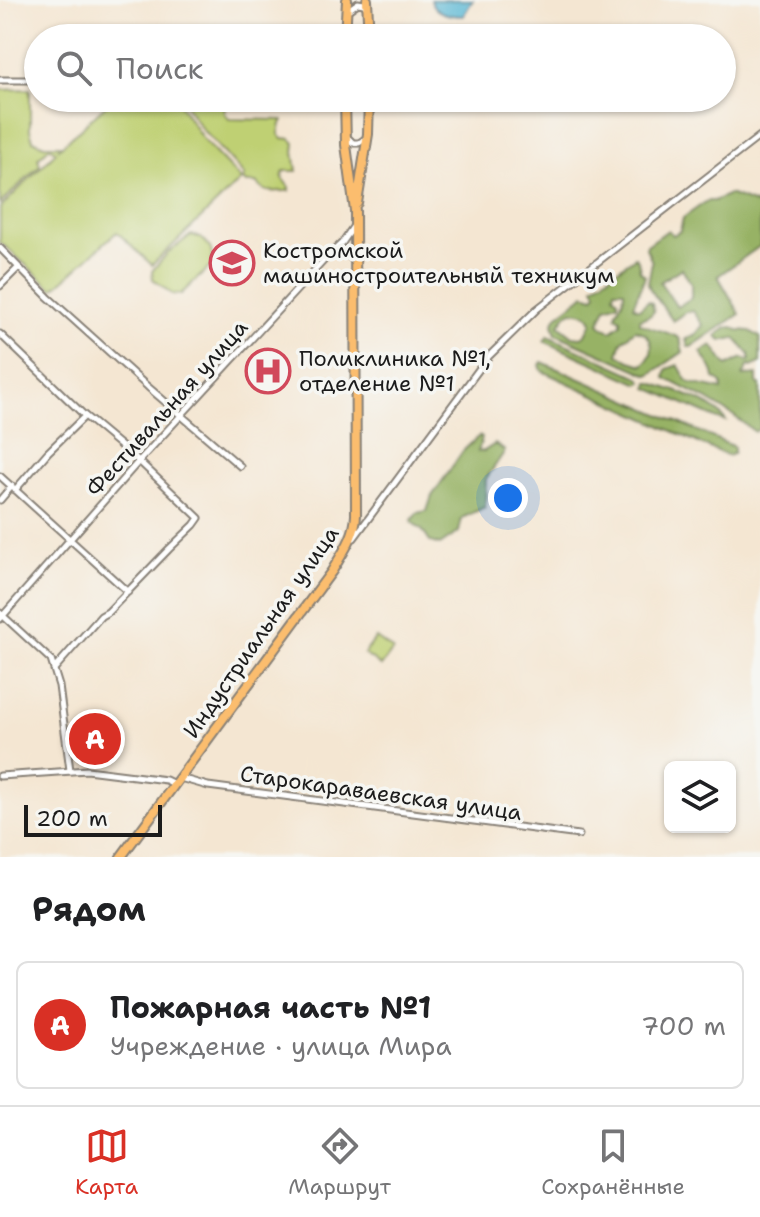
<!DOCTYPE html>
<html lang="ru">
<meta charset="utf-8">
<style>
:root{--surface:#fff;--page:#f6f6f6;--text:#202124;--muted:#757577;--line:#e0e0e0;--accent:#d93025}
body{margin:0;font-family:"Shantell Sans",sans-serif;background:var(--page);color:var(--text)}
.controls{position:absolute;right:24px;bottom:24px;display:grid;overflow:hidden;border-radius:12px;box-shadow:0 2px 6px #0004}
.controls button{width:72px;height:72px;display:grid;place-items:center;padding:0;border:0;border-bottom:2px solid var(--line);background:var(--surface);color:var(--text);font:40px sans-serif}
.scale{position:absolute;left:24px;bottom:20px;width:138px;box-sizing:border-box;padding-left:8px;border:4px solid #1c1c1c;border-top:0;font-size:22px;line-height:28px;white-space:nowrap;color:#1c1c1c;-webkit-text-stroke:6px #f6f6f2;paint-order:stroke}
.you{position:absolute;left:508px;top:498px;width:28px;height:28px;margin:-20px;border:6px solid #fff;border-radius:50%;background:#1a73e8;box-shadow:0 0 0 12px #1a73e833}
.badge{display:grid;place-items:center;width:52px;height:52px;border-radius:50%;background:var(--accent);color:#fff;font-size:26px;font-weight:700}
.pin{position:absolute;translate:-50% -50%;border:4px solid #fff;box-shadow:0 2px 8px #0006}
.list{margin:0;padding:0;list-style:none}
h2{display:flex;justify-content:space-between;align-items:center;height:104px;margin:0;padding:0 32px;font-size:34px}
h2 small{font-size:26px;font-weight:400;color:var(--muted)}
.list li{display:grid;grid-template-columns:52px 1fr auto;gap:24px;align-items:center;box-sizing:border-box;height:128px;margin:0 16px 16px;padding:0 16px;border:2px solid var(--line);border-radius:12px}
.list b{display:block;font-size:30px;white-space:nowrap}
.list p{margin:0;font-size:26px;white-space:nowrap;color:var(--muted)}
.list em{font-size:26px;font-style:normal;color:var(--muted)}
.icon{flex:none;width:44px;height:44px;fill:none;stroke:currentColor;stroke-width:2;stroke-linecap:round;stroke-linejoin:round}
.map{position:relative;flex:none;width:760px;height:857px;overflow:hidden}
.search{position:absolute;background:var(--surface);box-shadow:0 2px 6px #0004;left:24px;right:24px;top:24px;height:88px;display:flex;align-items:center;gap:20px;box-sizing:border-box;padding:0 28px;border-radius:44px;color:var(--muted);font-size:30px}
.sheet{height:248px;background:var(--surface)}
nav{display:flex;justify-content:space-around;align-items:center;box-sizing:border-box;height:112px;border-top:2px solid var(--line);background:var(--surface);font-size:22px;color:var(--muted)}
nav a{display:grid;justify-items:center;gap:4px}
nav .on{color:var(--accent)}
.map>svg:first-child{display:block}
.green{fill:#bfd073;stroke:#6e7648;stroke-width:2}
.forest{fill:#97b265;stroke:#5a6740;stroke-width:2;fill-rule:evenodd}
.water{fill:#55b5d3;stroke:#386878;stroke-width:2}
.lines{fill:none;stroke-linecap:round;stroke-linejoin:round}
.minor-casing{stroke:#888177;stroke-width:9}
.trunk-casing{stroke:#888177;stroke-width:12}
.minor{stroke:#fff;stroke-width:5}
.trunk{stroke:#fbbd6e;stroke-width:8}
.labels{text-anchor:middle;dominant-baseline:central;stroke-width:7;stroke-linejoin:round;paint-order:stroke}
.poi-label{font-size:22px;fill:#1c1c1c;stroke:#f6f6f2;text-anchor:start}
.street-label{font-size:22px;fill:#1c1c1c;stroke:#f6f6f2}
</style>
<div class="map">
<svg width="760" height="857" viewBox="0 0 760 857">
<rect width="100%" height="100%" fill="#f6f6f2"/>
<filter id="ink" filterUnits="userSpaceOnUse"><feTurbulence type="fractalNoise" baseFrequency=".0125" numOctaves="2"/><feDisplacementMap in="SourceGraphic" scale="16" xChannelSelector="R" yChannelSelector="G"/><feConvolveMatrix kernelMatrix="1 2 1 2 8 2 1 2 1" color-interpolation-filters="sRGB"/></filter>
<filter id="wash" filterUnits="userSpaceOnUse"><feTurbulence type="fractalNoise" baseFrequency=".006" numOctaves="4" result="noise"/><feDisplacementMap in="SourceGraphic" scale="32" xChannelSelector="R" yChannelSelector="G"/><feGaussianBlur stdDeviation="1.8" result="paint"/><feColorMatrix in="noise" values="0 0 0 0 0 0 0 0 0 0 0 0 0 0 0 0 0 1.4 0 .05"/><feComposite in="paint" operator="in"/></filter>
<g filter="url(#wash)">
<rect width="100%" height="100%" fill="#f4e6d2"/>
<path class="green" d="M30,89V130L33,140L44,145H61L58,149L107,104L118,98H175L205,142L241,180L152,265L117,232C95,250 76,271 53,289L0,242V208L56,152L50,147L38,158L40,165L0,204V90Z
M180,98H224L225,113L229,119L283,120L281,124L279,134L282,138L291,139L295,143L294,152L297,171H284L282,178L289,187V191C273,190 268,196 256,183H246L243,180L244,175L202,129Z
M191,235C207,237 215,250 211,266L181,294L173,295L153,279L152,271L168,253Z
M376,638L393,650L381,666L364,654Z"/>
<path class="forest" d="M729,194L760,206V246L718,276L740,314L691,347H688L686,339L696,334L703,325L693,311L686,312L673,321L650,289L648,283L652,262L646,248L647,245L668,230L673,235L680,231L683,218L707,201H714ZM682,268L691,284V298L677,307L660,282Z
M635,257L638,260L640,271L645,276L633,306L639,309L648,301L652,303L654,311L651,315L640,319V323C649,328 675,334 679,338C681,341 682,349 683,352L649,375L556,334L553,324L557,316L585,294L594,297L597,293L594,286ZM615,290H624C625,303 617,305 616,316L621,319V324L611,331L604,328L599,323L606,307L618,303V299L614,295ZM572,311C582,313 588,312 592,322L586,334L581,337L573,336L559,325L567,314ZM635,330C654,334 657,352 643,365L630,361L618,354L622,341Z
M733,327L738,330L750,331L760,337V363L751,367L749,365L743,376L757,375V383L760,385V428L755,432L734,416L706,399L665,378L667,369L678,365C682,370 685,379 689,382C692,384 717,388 722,390V383L714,378L712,368L701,352L712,345L727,366L743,358L748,361L750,360V355L735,338L721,341L716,336L726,328Z
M548,336L639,377L643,382L639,384L544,341Z
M542,362L734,447V453L729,456L714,450L542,371L540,365Z
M649,382C671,390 714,401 726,421L718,419L648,388Z
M479,436L482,438L478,452L484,451L495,444L505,451L486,479L485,507L462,518L459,532L440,545L430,542L422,530L413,523L412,520L417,513L427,511L432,496L463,451Z"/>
<path class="water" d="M431,0H473L463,16C453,16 433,14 431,0Z"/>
</g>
<g filter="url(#ink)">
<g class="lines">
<g class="minor-casing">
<path id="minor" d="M348,10L358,3L364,4L366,7
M0,80H38
M347,137L353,143H359L365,139
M0,248L48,297L148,387L240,466
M335,250L345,251L353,260
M0,286L18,268
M0,334L85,416L139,461L199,518L194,525L169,549L108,612L101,616L55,668
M0,476L128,592
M15,490L48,452L85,416
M0,500L12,486
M354,538L488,357L537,309L760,136
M0,613L51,660L59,686L70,770
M0,619L139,461L327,257L342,243L353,227
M0,776L87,770L166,780L174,784
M180,778L208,786L579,835"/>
</g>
<g class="trunk-casing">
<path id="trunk" d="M367,0L369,38
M345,38L347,0
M357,203L368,134L369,98
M121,857L332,571C343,552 355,537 356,515L355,211L346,145L345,98"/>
</g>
<use href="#minor" class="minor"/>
<use href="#trunk" class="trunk"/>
</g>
</g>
<defs>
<g id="university-ring" transform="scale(2.3)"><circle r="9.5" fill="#f6f6f2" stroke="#d1495b" stroke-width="1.5"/><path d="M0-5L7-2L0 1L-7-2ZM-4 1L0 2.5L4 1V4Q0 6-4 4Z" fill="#d1495b"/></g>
<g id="hospital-ring" transform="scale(2.3)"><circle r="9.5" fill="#f6f6f2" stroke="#d1495b" stroke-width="1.5"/><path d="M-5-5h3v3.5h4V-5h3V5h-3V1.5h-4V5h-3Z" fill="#d1495b"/></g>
</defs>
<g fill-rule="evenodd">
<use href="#university-ring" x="232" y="263"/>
<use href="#hospital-ring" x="268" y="371"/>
</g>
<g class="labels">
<g class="poi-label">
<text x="263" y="250">Костромской<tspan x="263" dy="25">машиностроительный техникум</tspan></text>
<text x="299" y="358">Поликлиника №1,<tspan x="299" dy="25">отделение №1</tspan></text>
</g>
<g class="street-label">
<text transform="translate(167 408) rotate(-48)">Фестивальная улица</text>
<text transform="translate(261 632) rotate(-55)">Индустриальная улица</text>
<text transform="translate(381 793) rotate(8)">Старокараваевская улица</text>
</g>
</g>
</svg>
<div class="controls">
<button><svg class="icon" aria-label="layers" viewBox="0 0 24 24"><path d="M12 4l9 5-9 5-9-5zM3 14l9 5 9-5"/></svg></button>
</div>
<div class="scale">200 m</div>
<div class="you"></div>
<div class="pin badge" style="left:95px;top:739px">A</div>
<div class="search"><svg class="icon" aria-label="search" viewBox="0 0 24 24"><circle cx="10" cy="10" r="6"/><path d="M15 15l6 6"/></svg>Поиск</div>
</div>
<section class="sheet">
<h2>Рядом<small></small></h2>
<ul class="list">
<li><span class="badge">A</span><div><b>Пожарная часть №1</b><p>Учреждение · улица Мира</p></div><em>700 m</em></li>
</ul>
</section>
<nav>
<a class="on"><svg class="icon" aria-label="map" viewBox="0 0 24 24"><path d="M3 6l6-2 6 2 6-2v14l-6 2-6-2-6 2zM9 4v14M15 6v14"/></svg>Карта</a>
<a><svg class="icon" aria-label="directions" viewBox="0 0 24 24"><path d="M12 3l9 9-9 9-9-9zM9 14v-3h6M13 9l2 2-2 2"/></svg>Маршрут</a>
<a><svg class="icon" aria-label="saved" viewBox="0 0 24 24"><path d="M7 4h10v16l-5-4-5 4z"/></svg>Сохранённые</a>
</nav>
